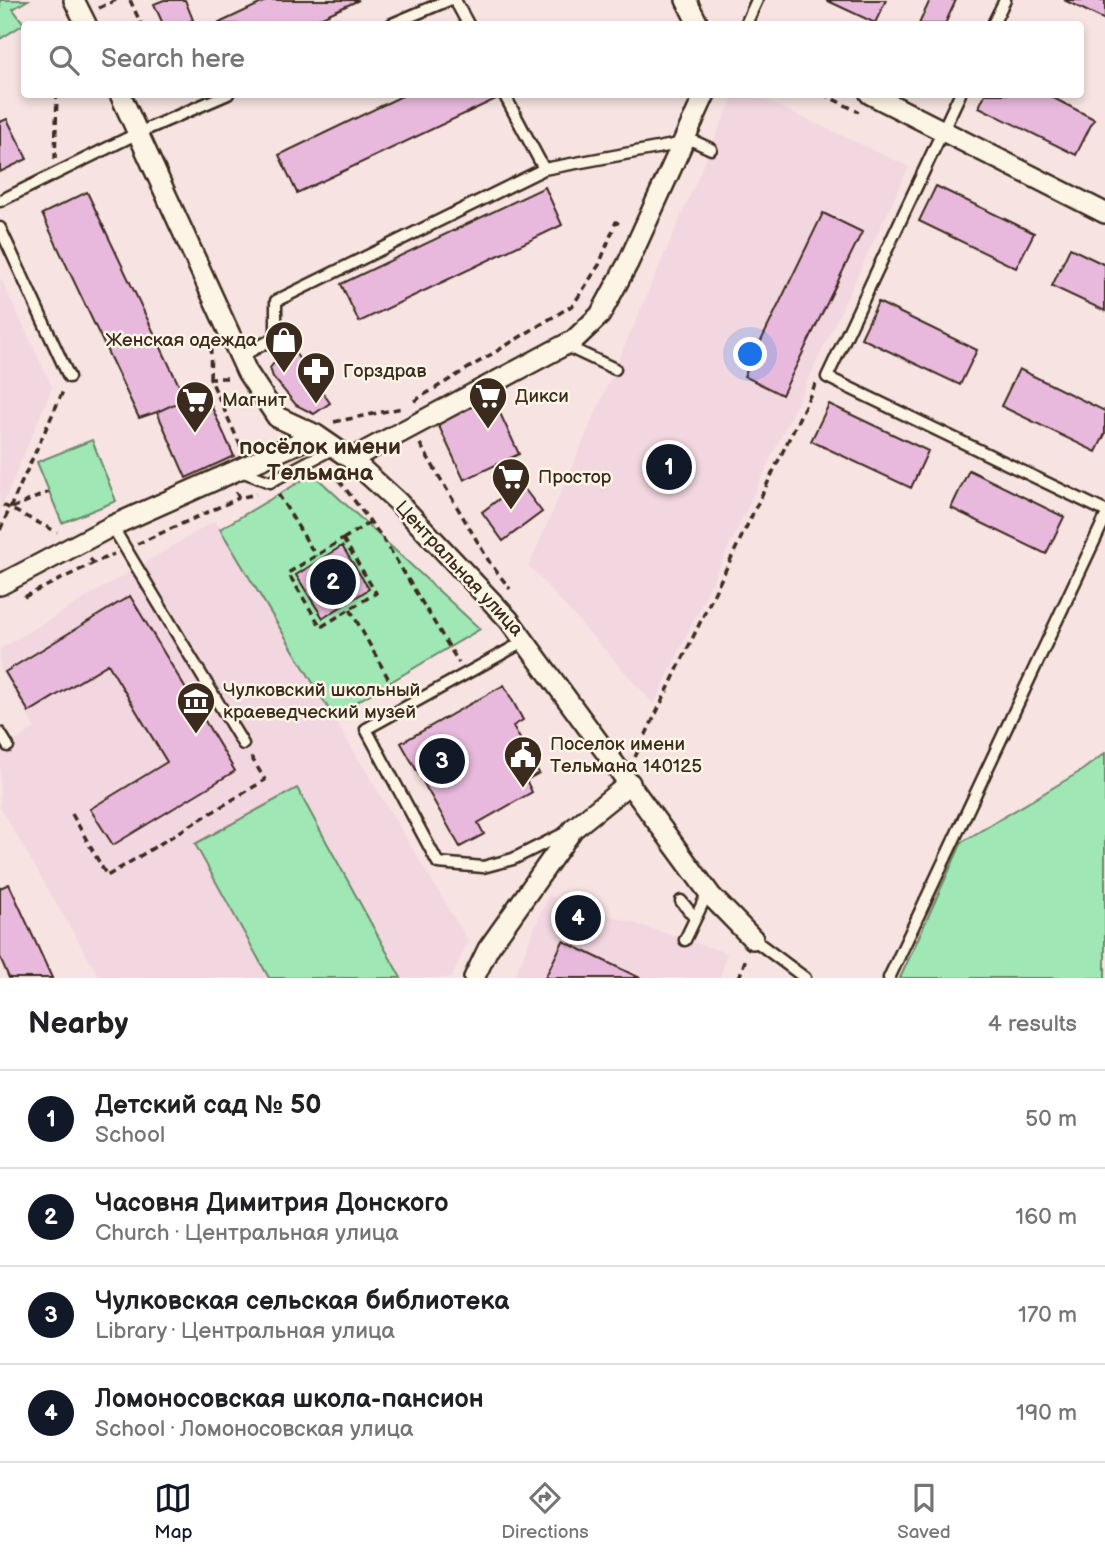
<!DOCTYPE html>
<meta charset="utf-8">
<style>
:root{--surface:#fff;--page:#f2f2f2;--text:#202124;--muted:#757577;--line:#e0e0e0;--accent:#111827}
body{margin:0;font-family:"Balsamiq Sans",sans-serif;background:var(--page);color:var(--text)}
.you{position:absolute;left:751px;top:355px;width:24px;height:24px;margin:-18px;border:5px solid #fff;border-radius:50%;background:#1a73e8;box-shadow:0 0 0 10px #1a73e833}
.badge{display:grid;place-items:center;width:46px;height:46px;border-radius:50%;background:var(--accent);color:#fff;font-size:23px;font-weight:700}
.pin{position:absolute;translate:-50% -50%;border:4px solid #fff;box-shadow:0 2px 7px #0006}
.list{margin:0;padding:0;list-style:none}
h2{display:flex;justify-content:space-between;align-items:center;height:91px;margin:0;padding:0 28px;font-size:30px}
h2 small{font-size:23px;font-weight:400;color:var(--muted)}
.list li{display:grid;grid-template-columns:46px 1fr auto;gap:21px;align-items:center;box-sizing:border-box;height:98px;padding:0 28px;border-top:2px solid var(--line)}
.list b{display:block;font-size:26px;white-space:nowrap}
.list p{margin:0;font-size:23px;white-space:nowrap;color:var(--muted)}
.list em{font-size:23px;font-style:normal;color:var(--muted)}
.icon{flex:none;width:38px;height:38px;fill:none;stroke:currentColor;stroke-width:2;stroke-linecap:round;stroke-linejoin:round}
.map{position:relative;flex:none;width:1105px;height:978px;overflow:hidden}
.search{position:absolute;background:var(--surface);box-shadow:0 4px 10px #0003;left:21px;right:21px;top:21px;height:77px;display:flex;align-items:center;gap:18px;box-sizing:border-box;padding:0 24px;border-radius:7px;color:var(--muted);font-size:26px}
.sheet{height:483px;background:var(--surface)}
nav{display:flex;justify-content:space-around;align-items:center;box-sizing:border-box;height:98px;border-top:2px solid var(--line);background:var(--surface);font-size:19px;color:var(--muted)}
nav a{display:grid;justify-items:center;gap:4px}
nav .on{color:var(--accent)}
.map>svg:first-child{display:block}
.built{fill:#f2d6e0}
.green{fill:#9fe7b4;stroke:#6d8869;stroke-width:2}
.building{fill:#e8b9dc;stroke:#3b2a1e;stroke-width:2}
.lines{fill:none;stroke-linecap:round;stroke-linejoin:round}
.service-casing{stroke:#3b2a1e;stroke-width:15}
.minor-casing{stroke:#3b2a1e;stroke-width:24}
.path{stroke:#3b2a1e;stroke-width:3.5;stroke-dasharray:7 5;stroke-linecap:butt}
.service{stroke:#fcf5e5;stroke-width:10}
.minor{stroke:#fcf5e5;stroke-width:19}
.labels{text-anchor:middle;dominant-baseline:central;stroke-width:5;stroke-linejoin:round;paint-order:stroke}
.poi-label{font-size:19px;fill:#3b2a1e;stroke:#fcf5e5;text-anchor:start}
.street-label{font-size:19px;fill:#3b2a1e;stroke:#fcf5e5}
.quarter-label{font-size:23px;font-weight:bold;fill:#3b2a1e;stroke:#fcf5e5}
</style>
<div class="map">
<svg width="1105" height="978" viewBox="0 0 1105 978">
<rect width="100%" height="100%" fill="#f6e3e2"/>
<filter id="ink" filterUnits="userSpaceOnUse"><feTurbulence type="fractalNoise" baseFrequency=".0143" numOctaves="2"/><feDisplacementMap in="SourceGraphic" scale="14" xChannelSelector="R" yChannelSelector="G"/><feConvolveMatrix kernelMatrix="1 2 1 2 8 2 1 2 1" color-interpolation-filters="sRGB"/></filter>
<g filter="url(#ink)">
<path class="built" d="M734,95H754L909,167L654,704L529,566Z
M1,279L52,387L0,511V280Z
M215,521L468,941L451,978H100L0,807V751L35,728L0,667V649Z
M548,896L727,953L720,978H514Z"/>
<path class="green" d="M0,0H28L13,9L24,24L0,39Z
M92,440L116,501L62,523L37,462Z
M313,474L480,629L333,716L220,529Z
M1105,753V978H900L962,842L1081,771Z
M297,788L401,978H269L195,844Z"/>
<path class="building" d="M164,0H185L193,20L181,24H163L154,4Z
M268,0H359L307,24H217Z
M826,0H886L875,23Z
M930,0H956L945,24H919Z
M1064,0H1105V20Z
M406,94H494L496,99L297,193L279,155Z
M985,94H1046L1094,119L1076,155L979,107Z
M7,119L27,159L0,172V122Z
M936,186L1034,233L1016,268L919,221Z
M545,187L562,225L359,322L341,284Z
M87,192L184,396L204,390L234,456L186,478L157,412L139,418L42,214Z
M823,213L862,232L782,395L744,376Z
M1070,248L1105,265V311L1052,286Z
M878,302L977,350L960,385L861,338Z
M293,350L330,403L314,414L296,405L273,377L270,368L274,363Z
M1019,369L1105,411V434L1096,452L1001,406Z
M204,390L234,456L186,478L157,412Z
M492,396L519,454L464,480L437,422Z
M829,404L928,451L911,488L811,441Z
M969,470L1064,517L1046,554L951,508Z
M520,483L542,512L503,541L482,512Z
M342,546L369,589L323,618L296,575Z
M130,596L235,771L113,845L90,809L167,762L108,664L29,712L5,672Z
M504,685L523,720L513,726L539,773L526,780L532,792L478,823L484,834L460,847L401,743Z
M9,884L52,978H9L0,957V888Z
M563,941L640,978H545Z"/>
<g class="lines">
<g class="service-casing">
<path id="service" d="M455,0L468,24
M392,24L449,0
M746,24L757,0
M993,24L1005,0
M504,94L544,169L684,143
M960,94L827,377L1105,511
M687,138L711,149
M0,201L138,133L228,94
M0,228L69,377
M564,345L615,369
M240,357L276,337V301L544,169
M241,471L270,482L334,448
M112,526L243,744
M525,641L366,729L438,863L483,867L513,859L565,833
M0,733L8,746
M681,901L695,918
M753,939L805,978
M685,940L708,892
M889,978L1105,518"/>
</g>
<g class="minor-casing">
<path id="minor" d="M74,0L86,24
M686,0L698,24
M120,94L247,372L277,417L316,435L351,459L397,501L509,620L712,897L753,939
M870,94L1105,213
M351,459L574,340L600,315L628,263L705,94
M0,585L112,526L316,435
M474,978L488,949L573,829L630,783"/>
</g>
<path class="path" d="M130,0L141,24
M99,8L116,0
M823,94L859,112
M55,159L57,94
M210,378L211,345
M227,378H210L241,447
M414,401L573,305L599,265L616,222L623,226
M334,422L402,408
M420,444L490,563L510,589
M332,471L384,540L459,663
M236,492L239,498L256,494
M278,494L316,556
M3,505L57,532
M12,508L49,492
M0,530L64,389
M343,539L376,593L321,627L288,573Z
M343,539L370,522
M137,544L239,498
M90,559L94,563L114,554
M24,597L94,563
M350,609L398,696
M635,757L816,383
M72,814L107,876L265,780L250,755
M739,978L746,958"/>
<use href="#service" class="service"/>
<use href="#minor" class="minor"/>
</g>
</g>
<defs>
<g id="shop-pin" transform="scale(2.0125)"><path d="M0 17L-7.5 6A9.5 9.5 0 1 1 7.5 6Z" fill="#3b2a1e" stroke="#fcf5e5"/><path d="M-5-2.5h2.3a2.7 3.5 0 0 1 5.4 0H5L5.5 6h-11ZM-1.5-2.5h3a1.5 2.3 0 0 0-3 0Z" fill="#fff"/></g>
<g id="pharmacy-pin" transform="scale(2.0125)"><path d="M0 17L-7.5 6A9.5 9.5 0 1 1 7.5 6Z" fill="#3b2a1e" stroke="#fcf5e5"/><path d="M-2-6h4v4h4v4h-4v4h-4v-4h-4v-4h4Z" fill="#fff"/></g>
<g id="supermarket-pin" transform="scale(2.0125)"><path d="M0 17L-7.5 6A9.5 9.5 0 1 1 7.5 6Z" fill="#3b2a1e" stroke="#fcf5e5"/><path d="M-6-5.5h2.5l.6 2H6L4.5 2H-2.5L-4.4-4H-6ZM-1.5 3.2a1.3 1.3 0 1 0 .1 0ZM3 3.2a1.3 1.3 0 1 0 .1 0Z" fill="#fff"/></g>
<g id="museum-pin" transform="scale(2.0125)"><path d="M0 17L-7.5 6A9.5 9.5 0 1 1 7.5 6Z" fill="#3b2a1e" stroke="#fcf5e5"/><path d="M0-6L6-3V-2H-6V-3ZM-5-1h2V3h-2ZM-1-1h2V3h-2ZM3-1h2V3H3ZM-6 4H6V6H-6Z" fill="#fff"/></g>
<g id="civic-pin" transform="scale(2.0125)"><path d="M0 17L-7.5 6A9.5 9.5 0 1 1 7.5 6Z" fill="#3b2a1e" stroke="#fcf5e5"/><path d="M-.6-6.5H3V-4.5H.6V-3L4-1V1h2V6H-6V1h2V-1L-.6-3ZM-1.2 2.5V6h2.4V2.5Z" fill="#fff"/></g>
</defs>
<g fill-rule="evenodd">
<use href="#shop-pin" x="284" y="340"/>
<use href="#pharmacy-pin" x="316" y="371"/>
<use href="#supermarket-pin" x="488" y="396"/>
<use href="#supermarket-pin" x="195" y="400"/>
<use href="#supermarket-pin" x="511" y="477"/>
<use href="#museum-pin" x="196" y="701"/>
<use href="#civic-pin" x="523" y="755"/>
</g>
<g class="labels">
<g class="poi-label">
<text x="257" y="340" text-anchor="end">Женская одежда</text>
<text x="343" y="371">Горздрав</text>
<text x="515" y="396">Дикси</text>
<text x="222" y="400">Магнит</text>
<text x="538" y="477">Простор</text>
<text x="223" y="690">Чулковский школьный<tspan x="223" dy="22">краеведческий музей</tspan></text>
<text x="550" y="744">Поселок имени<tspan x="550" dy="22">Тельмана 140125</tspan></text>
</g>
<g class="street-label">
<text transform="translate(459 569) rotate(47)">Центральная улица</text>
</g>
<g class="quarter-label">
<text x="320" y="447">посёлок имени<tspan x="320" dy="26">Тельмана</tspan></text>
</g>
</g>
</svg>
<div class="you"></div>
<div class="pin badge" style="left:669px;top:467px">1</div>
<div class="pin badge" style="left:333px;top:582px">2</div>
<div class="pin badge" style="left:442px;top:761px">3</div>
<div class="pin badge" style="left:578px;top:918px">4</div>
<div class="search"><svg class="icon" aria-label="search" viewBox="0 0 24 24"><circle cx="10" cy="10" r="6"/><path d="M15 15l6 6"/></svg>Search here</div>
</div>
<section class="sheet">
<h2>Nearby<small>4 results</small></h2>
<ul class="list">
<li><span class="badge">1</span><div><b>Детский сад № 50</b><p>School</p></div><em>50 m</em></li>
<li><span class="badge">2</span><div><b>Часовня Димитрия Донского</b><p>Church · Центральная улица</p></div><em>160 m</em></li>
<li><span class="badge">3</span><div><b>Чулковская сельская библиотека</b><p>Library · Центральная улица</p></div><em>170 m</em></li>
<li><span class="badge">4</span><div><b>Ломоносовская школа-пансион</b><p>School · Ломоносовская улица</p></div><em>190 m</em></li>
</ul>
</section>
<nav>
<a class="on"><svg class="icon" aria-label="map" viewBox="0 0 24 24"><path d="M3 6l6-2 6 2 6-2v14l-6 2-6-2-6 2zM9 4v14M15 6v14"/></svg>Map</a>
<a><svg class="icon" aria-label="directions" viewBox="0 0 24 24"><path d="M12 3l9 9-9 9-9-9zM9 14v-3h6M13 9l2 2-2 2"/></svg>Directions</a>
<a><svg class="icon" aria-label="saved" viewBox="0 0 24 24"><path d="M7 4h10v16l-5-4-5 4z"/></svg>Saved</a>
</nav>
